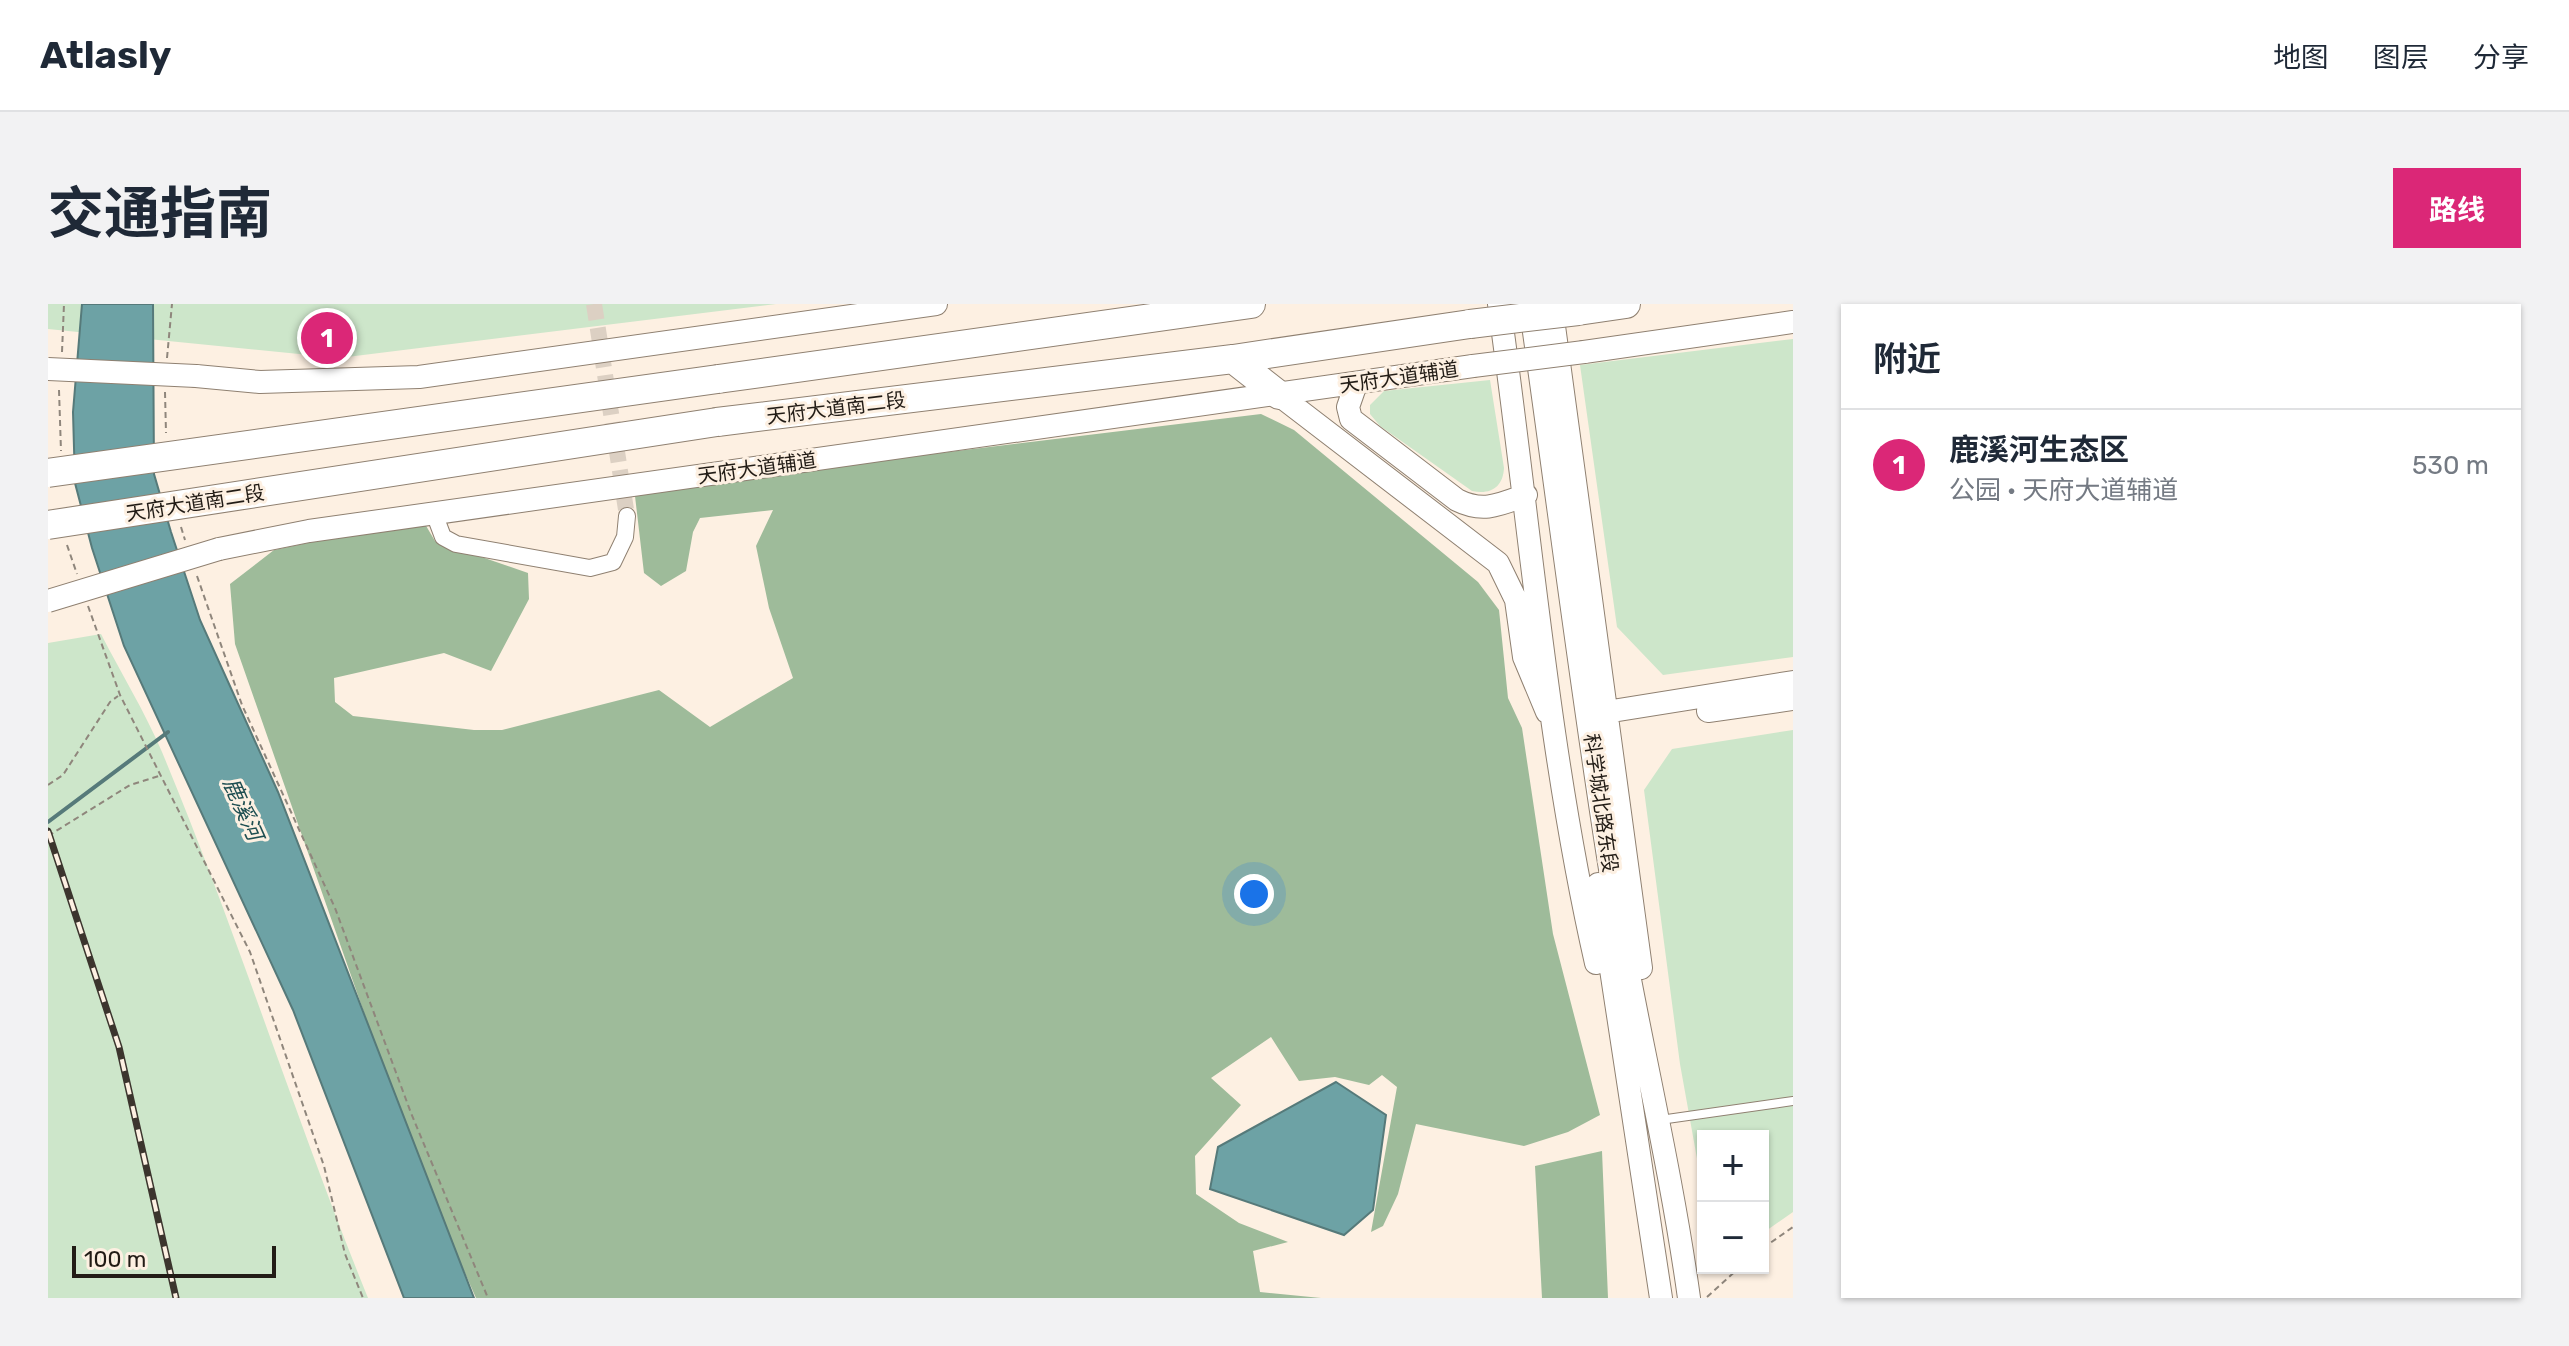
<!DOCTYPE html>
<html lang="zh">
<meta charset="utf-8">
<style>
:root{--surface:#fff;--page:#f2f2f3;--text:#1f2937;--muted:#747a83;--line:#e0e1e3;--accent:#db2777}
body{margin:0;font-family:Rubik,"Noto Sans SC",sans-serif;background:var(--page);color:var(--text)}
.controls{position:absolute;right:24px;bottom:24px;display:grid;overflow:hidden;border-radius:0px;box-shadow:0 2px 6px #0004}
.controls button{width:72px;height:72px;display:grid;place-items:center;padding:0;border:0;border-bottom:2px solid var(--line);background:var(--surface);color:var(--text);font:40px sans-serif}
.scale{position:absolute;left:24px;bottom:20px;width:204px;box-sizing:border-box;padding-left:8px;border:4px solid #221c16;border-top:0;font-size:22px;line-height:28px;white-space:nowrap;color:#221c16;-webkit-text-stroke:6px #fdf0e2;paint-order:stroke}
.you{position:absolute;left:1206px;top:590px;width:28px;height:28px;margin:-20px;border:6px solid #fff;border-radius:50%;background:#1a73e8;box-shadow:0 0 0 12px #1a73e833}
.badge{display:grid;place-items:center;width:52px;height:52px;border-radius:50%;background:var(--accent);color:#fff;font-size:26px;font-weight:700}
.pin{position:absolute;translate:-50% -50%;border:4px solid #fff;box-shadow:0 2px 8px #0006}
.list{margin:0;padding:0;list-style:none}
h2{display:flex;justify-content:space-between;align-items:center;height:104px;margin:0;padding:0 32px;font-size:34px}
h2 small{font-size:26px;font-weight:400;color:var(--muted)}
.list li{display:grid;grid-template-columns:52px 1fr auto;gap:24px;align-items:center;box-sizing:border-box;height:112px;padding:0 32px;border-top:2px solid var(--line)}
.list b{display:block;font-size:30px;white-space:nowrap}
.list p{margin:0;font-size:26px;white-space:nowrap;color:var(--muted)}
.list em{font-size:26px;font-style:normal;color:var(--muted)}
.map{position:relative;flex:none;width:1745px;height:994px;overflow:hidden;border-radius:0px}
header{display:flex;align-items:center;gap:48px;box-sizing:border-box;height:112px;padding:0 40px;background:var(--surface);border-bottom:2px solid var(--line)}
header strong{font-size:38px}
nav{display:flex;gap:44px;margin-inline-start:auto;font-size:28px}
.intro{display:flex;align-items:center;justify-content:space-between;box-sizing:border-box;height:192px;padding:0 48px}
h1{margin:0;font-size:56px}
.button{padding:20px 36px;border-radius:0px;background:var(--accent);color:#fff;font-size:28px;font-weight:700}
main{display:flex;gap:48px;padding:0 48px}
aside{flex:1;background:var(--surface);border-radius:0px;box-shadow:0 2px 6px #0004}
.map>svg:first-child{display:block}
.green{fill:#cde6ca}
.forest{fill:#9ebb9a}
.water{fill:#6da2a5;stroke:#567a7a;stroke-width:2}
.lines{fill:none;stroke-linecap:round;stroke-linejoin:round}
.stream{stroke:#567a7a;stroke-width:4}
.street-tunnel{stroke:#dcd0c3;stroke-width:16;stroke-dasharray:16 8;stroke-linecap:butt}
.lane-casing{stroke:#8f8071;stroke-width:10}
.street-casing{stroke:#8f8071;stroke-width:18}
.secondary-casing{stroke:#8f8071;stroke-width:24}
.highway-casing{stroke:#8f8071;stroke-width:30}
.path{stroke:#8f867c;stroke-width:2;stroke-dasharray:6 4;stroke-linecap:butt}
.lane{stroke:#fff;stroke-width:8}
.street{stroke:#fff;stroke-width:16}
.secondary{stroke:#fff;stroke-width:22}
.highway{stroke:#fff;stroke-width:28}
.rail-casing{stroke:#3c352e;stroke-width:7}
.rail{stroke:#fdf0e2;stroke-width:4;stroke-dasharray:12;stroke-linecap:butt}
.secondary-bridge-casing{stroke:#8f8071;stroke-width:24;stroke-linecap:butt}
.highway-bridge-casing{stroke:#8f8071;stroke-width:30;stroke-linecap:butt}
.secondary-bridge{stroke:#fff;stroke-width:22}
.highway-bridge{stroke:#fff;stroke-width:28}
.labels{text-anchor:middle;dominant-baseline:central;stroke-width:6;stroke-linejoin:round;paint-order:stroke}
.street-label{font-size:20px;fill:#221c16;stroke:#fdf0e2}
.water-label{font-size:22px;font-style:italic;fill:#1e4e51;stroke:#fdf0e2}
</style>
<header>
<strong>Atlasly</strong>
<nav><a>地图</a><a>图层</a><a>分享</a></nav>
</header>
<div class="intro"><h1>交通指南</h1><a class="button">路线</a></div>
<main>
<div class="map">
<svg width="1745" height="994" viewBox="0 0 1745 994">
<rect width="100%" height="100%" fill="#fdf0e2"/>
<path class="green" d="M0,0H728L291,54L0,25Z
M1745,35V353L1615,371L1569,323L1532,61Z
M1442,76L1456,164C1455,183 1443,191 1424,187L1332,122L1322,110V101L1336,87Z
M53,330C73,369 97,408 114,448C189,628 247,814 320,994H0V339Z
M1745,426V908L1715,929V832H1655V888L1632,760L1596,486L1624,445Z"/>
<path class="forest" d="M1213,110L1246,126L1430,278L1451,306L1460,394L1474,424L1505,630L1552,811L1520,828L1476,842L1368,820L1350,890L1335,922L1323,928L1349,783L1334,771L1321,781L1287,773L1251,777L1223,733L1163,774L1193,801L1147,852L1148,890L1191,919L1240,938L1205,947L1212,988L1273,994H428L369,860L187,340L182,280L226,246L374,215L387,237L480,269L481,295L443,367L396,349L286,374L287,398L305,412L426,426H454L611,386L662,423L745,374L721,304L708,242L725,206L652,214L645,228L638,267L613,282L596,269L587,192L712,171Z
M1554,847L1560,994H1494L1487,862Z"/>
<path class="water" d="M34,0H105L106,170L123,228L152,316L230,488L426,994H356L245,706L76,342L44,244L27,179L25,108Z
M1288,778L1338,811L1325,906L1296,931L1162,885L1170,843Z"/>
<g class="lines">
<path class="stream" d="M0,518L120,428"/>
<path class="street-tunnel" d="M546,0L579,212"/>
<g class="lane-casing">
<path id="lane" d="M1612,816L1745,797"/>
</g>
<g class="street-casing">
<path id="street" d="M386,209L395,233L408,240L542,264L565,258L577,233L579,212"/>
</g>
<g class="secondary-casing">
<path id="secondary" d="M1451,0C1482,219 1499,444 1548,659
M1482,0C1509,188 1532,377 1562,565C1585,709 1621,850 1641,994
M1503,0L1593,664
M1536,48L1745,18
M148,72L212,78L371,73L888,0
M1308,80L1300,103L1303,115L1409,196C1435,209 1451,201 1478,191
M1231,91L1450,259L1468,296L1476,353L1499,408
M171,245L261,227L1425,62
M1660,407L1745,395
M1558,408L1745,378
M1550,580L1613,994"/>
</g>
<g class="highway-casing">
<path id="highway" d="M1530,7L1578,0
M1185,55L1231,91
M670,75L1203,0
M669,118L1185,55L1422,20"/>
</g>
<path class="path" d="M14,48L16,0
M119,54L124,0
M11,86L13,147
M117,88L118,129
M133,223L137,236
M19,241L29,270
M149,272L194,401L287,604L363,809L440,994
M40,302L72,391L202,648L276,862L297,950L315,994
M0,481L15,471L62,398L70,392
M0,532L82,481L111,472
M1715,944L1745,923
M1659,993L1691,964"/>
<use href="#lane" class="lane"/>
<use href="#street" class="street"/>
<use href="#secondary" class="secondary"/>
<use href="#highway" class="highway"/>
<g class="rail-casing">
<path id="rail" d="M0,527L71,743L128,994"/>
</g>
<use href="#rail" class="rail"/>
<g class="secondary-bridge-casing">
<path id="secondary-bridge" d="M1425,62L1536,48
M0,65L148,72
M0,297L171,245"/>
</g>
<g class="highway-bridge-casing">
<path id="highway-bridge" d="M1422,20L1530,7
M0,169L670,75
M0,221L669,118"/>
</g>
<use href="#secondary-bridge" class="secondary-bridge"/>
<use href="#highway-bridge" class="highway-bridge"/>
</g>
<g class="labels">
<g class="street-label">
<text transform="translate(1351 73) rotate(-8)">天府大道辅道</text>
<text transform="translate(788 104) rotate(-7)">天府大道南二段</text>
<text transform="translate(709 164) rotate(-8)">天府大道辅道</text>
<text transform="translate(147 199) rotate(-9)">天府大道南二段</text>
<text transform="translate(1553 499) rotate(82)">科学城北路东段</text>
</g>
<g class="water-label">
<text transform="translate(195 505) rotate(66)">鹿溪河</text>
</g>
</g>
</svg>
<div class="controls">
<button>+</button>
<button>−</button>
</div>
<div class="scale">100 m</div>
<div class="you"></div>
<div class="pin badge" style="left:279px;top:34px">1</div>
</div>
<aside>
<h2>附近<small></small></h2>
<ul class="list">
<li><span class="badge">1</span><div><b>鹿溪河生态区</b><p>公园 · 天府大道辅道</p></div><em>530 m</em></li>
</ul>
</aside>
</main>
